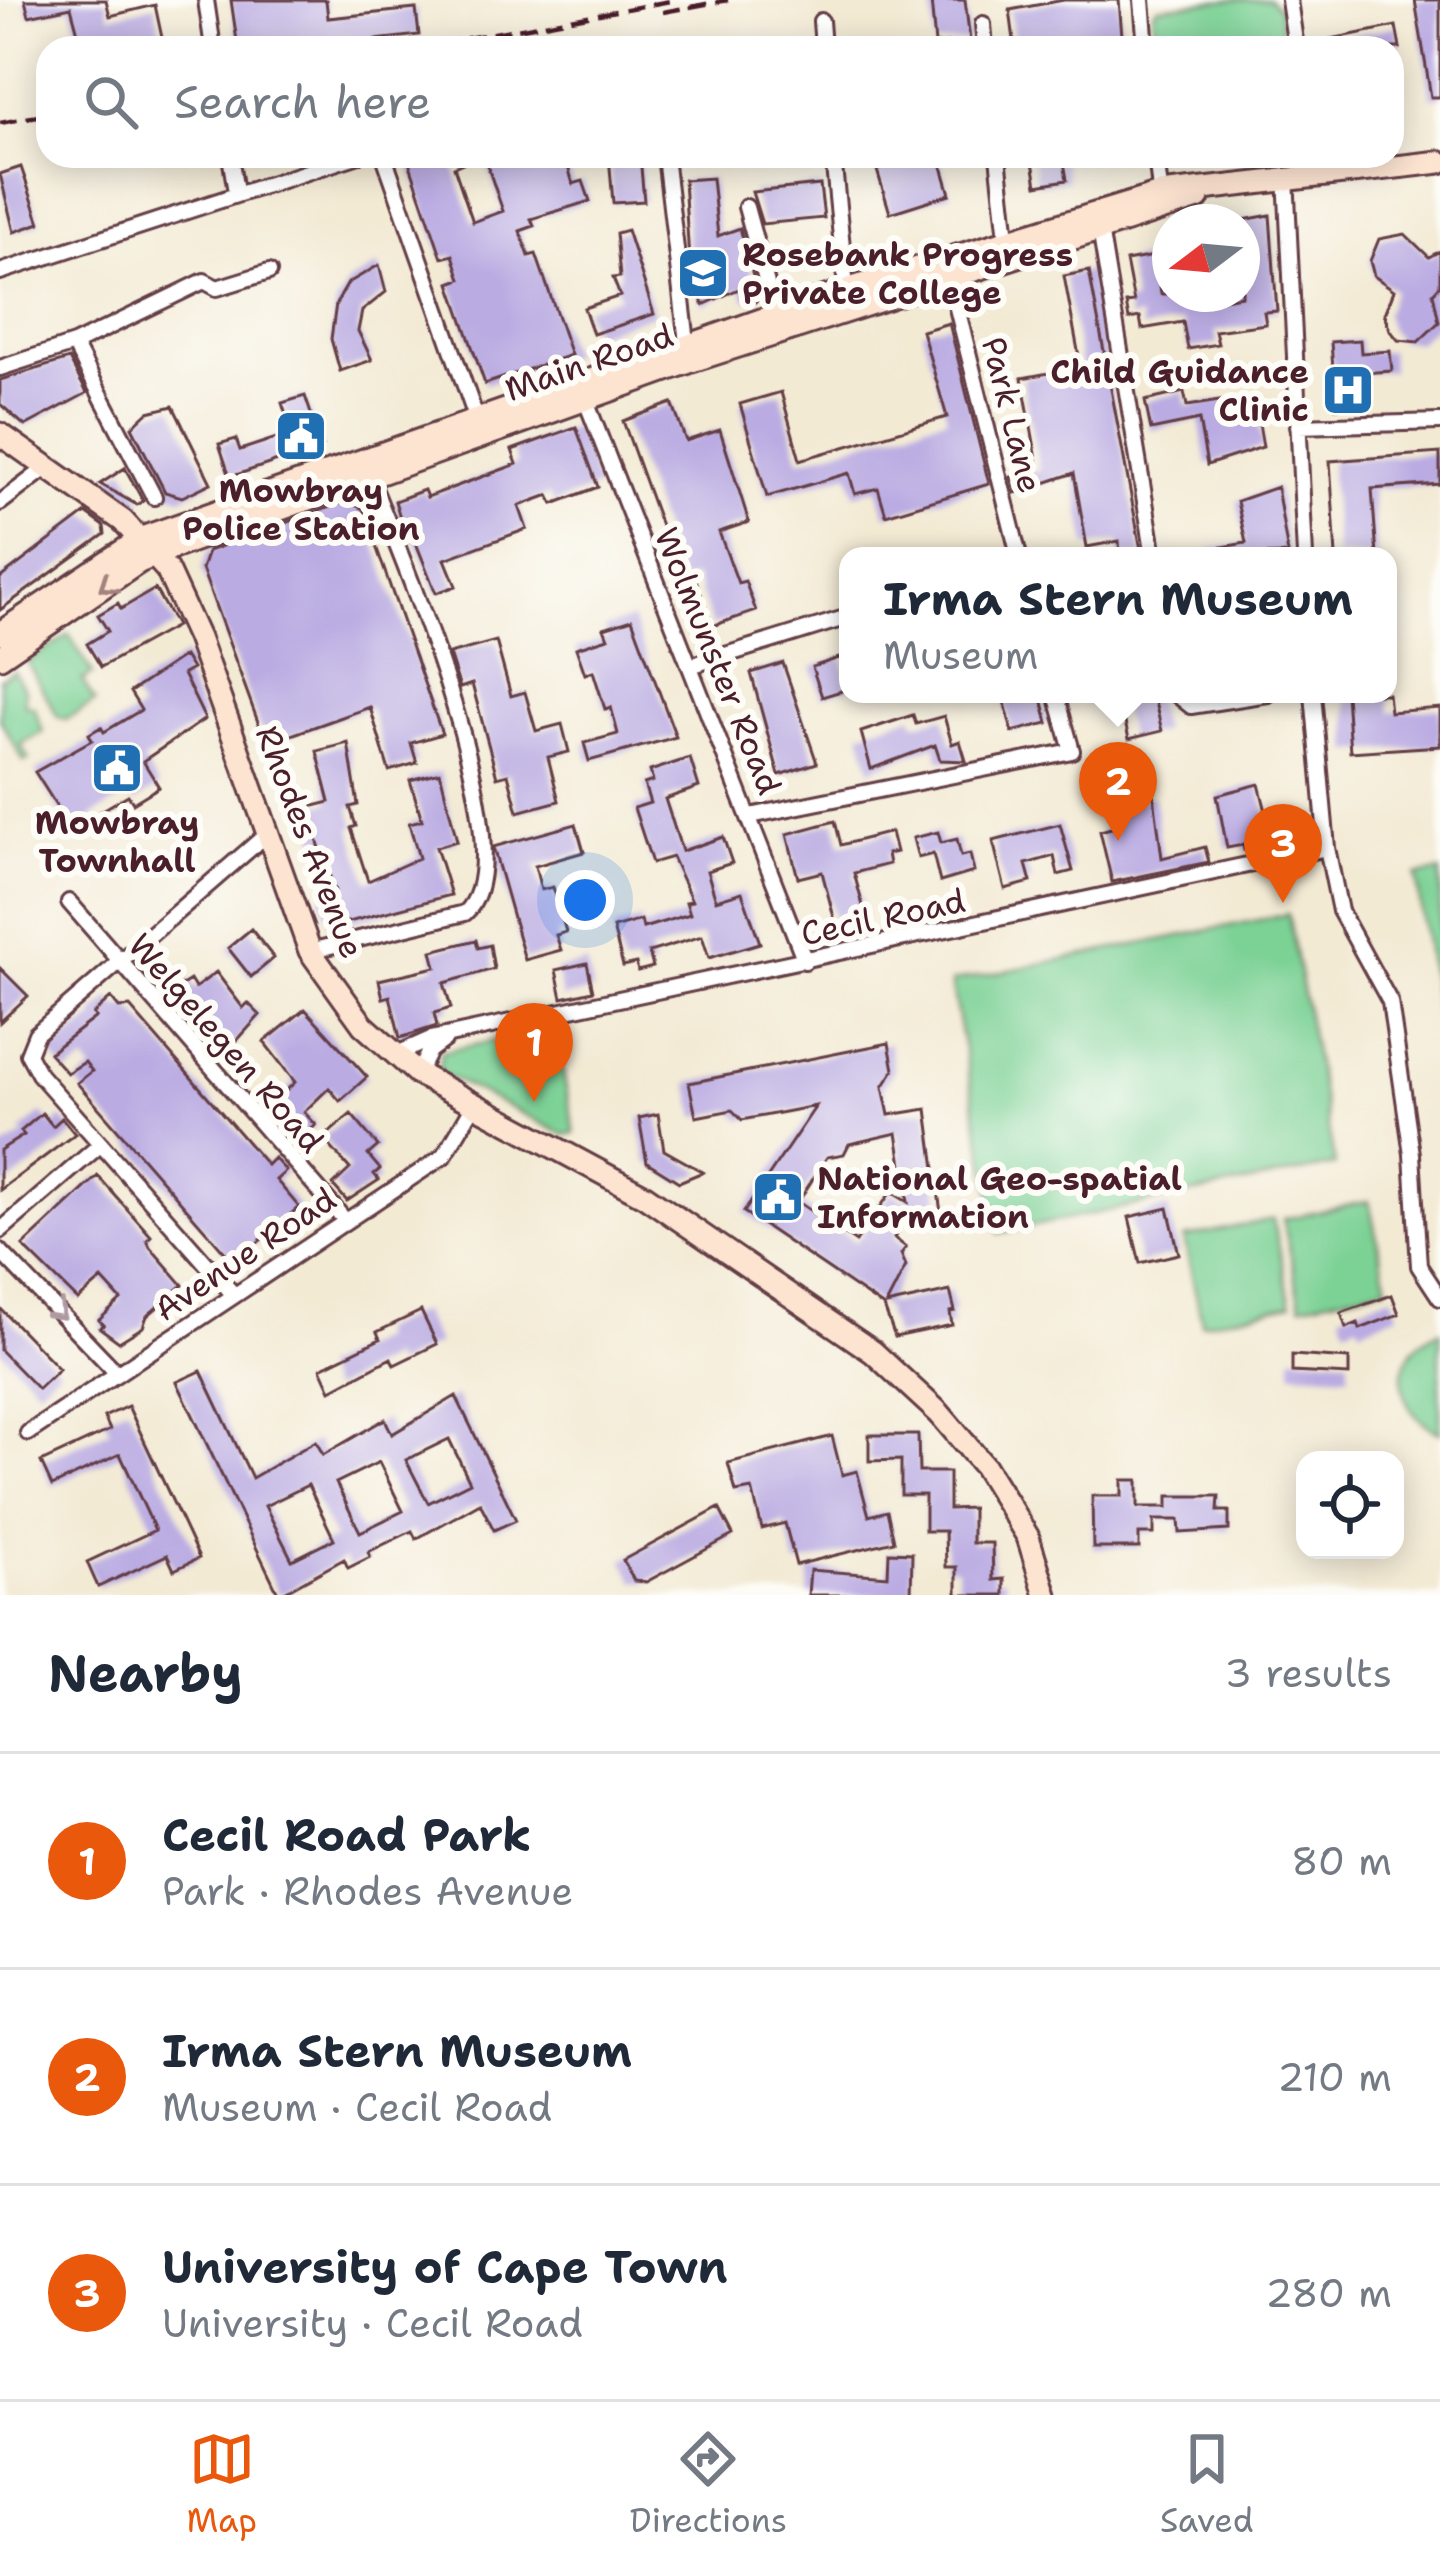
<!DOCTYPE html>
<meta charset="utf-8">
<style>
:root{--surface:#fff;--page:#f6f6f7;--text:#1f2937;--muted:#747a83;--line:#e0e1e3;--accent:#ea580c}
body{margin:0;font-family:"Shantell Sans",sans-serif;background:var(--page);color:var(--text)}
.controls{position:absolute;right:36px;bottom:36px;display:grid;overflow:hidden;border-radius:24px;box-shadow:0 6px 30px #0003}
.controls button{width:108px;height:108px;display:grid;place-items:center;padding:0;border:0;border-bottom:3px solid var(--line);background:var(--surface);color:var(--text);font:60px sans-serif}
.compass{position:absolute;left:1152px;top:204px;width:108px;height:108px;border-radius:50%;background:var(--surface);box-shadow:0 6px 30px #0003;rotate:254deg}
.you{position:absolute;left:585px;top:900px;width:42px;height:42px;margin:-30px;border:9px solid #fff;border-radius:50%;background:#1a73e8;box-shadow:0 0 0 18px #1a73e833}
.badge{display:grid;place-items:center;width:78px;height:78px;border-radius:50%;background:var(--accent);color:#fff;font-size:39px;font-weight:700}
.pin{position:absolute;translate:-50% -99px;filter:drop-shadow(0 3px 6px #0008)}
.pin::after{content:'';position:absolute;top:63px;width:42px;height:36px;background:inherit;clip-path:polygon(0 0,100% 0,50% 100%)}
.popup{position:absolute;left:839px;top:547px;width:558px;height:156px;box-sizing:border-box;display:grid;place-content:center;border-radius:24px;background:var(--surface);filter:drop-shadow(0 3px 9px #0005);font-size:39px;white-space:nowrap;color:var(--muted)}
.popup b{font-size:45px;color:var(--text)}
.popup::after{content:'';position:absolute;left:50%;top:100%;margin-left:-24px;border:24px solid transparent;border-top-color:var(--surface)}
.list{margin:0;padding:0;list-style:none}
h2{display:flex;justify-content:space-between;align-items:center;height:156px;margin:0;padding:0 48px;font-size:51px}
h2 small{font-size:39px;font-weight:400;color:var(--muted)}
.list li{display:grid;grid-template-columns:78px 1fr auto;gap:36px;align-items:center;box-sizing:border-box;height:216px;padding:0 48px;border-top:3px solid var(--line)}
.list b{display:block;font-size:45px;white-space:nowrap}
.list p{margin:0;font-size:39px;white-space:nowrap;color:var(--muted)}
.list em{font-size:39px;font-style:normal;color:var(--muted)}
.icon{flex:none;width:66px;height:66px;fill:none;stroke:currentColor;stroke-width:2;stroke-linecap:round;stroke-linejoin:round}
.map{position:relative;flex:none;width:1440px;height:1595px;overflow:hidden}
.search{position:absolute;background:var(--surface);box-shadow:0 6px 30px #0003;left:36px;right:36px;top:36px;height:132px;display:flex;align-items:center;gap:30px;box-sizing:border-box;padding:0 42px;border-radius:36px;color:var(--muted);font-size:45px}
.sheet{height:804px;background:var(--surface)}
nav{display:flex;justify-content:space-around;align-items:center;box-sizing:border-box;height:168px;border-top:3px solid var(--line);background:var(--surface);font-size:33px;color:var(--muted)}
nav a{display:grid;justify-items:center;gap:6px}
nav .on{color:var(--accent)}
.map>svg:first-child{display:block}
.green{fill:#7cd195;stroke:#637860;stroke-width:3}
.building{fill:#baabe2;fill-rule:evenodd}
.lines{fill:none;stroke-linecap:round;stroke-linejoin:round}
.street-casing{stroke:#633d44;stroke-width:20}
.secondary-casing{stroke:#633d44;stroke-width:27}
.street{stroke:#fff;stroke-width:14}
.secondary{stroke:#fde4d1;stroke-width:21}
.rail{stroke:#4a1f2b;stroke-width:4.5;stroke-dasharray:18 9;stroke-linecap:butt}
.oneway{stroke:#a4827e}
.oneway2{stroke:#ae9aa0}
.labels{text-anchor:middle;dominant-baseline:central;stroke-width:12;stroke-linejoin:round;paint-order:stroke}
.poi-label{font-size:33px;font-weight:bold;fill:#4a1f2b;stroke:#fdfcf7;text-anchor:start}
.street-label{font-size:33px;fill:#4a1f2b;stroke:#fdfcf7}
</style>
<div class="map">
<svg width="1440" height="1595" viewBox="0 0 1440 1595">
<rect width="100%" height="100%" fill="#fdfcf7"/>
<filter id="ink" filterUnits="userSpaceOnUse"><feTurbulence type="fractalNoise" baseFrequency=".00833" numOctaves="2"/><feDisplacementMap in="SourceGraphic" scale="24" xChannelSelector="R" yChannelSelector="G"/><feConvolveMatrix kernelMatrix="1 2 1 2 8 2 1 2 1" color-interpolation-filters="sRGB"/></filter>
<filter id="wash" filterUnits="userSpaceOnUse"><feTurbulence type="fractalNoise" baseFrequency=".004" numOctaves="4" result="noise"/><feDisplacementMap in="SourceGraphic" scale="48" xChannelSelector="R" yChannelSelector="G"/><feGaussianBlur stdDeviation="2.7" result="paint"/><feColorMatrix in="noise" values="0 0 0 0 0 0 0 0 0 0 0 0 0 0 0 0 0 1.4 0 .05"/><feComposite in="paint" operator="in"/></filter>
<g filter="url(#wash)">
<rect width="100%" height="100%" fill="#f3ead4"/>
<path class="green" d="M1230,0H1269L1279,9L1283,48H1157L1153,12L1158,7Z
M69,635L93,674L82,680L95,702L66,719L58,717L27,662Z
M13,671L25,690V705L34,707L43,732L21,744L29,759L24,762L0,719V679Z
M1440,872V1037L1416,876Z
M1288,914L1335,1165L999,1233L951,982Z
M554,1028L575,1133L565,1135L439,1072L441,1052Z
M1369,1201L1387,1286L1301,1305L1283,1219Z
M1273,1219L1291,1304L1202,1323L1184,1238Z
M1440,1331V1432C1391,1411 1389,1351 1440,1331Z"/>
<g id="blocks">
<path class="building" d="M25,0H106L110,16L155,5L162,38L82,48L71,7L29,16Z
M231,0H326L328,18L416,9L419,35L305,48L304,40L238,48Z
M931,0H965L970,41L935,44Z
M1064,0H1119L1123,48H1015L1010,10Z
M1415,0H1440V97H1431Z
M1396,26L1400,48H1317L1316,42Z
M416,156H479L454,167L473,222L503,211L484,156H565L573,184L583,181L590,201L531,219L534,226L520,231L529,256L536,254L571,355L485,384L450,283L461,279L453,255L442,258L408,159Z
M609,156H640L644,201L613,203Z
M923,156H939L950,194L890,213L877,170Z
M1032,156H1063L1067,180L1037,185Z
M21,167L40,223L14,232L0,174Z
M712,178L718,236L740,228L759,298L755,302L745,298L741,288L703,305L689,259L684,180Z
M820,185L824,218L762,224L752,192Z
M1270,215L1277,311L1264,312L1266,324L1215,331L1218,344L1188,349L1183,322L1142,329L1140,317L1129,319L1126,303L1134,302L1126,261L1154,256L1161,294H1209L1210,301L1242,296L1243,220Z
M627,230L654,314L593,334L584,308L620,296L613,278L620,277L616,233Z
M1405,234L1429,257L1440,251V285L1433,293L1439,322L1418,342L1398,340L1390,330L1385,314L1394,290L1374,276L1370,261L1379,239Z
M379,265L386,292L362,311L358,331L372,360L340,371L331,339L336,304L348,283Z
M1089,271L1142,555L1143,556H1120L1119,541L1087,547L1074,473L1015,493L1011,477L1039,470L1022,378L1081,367L1064,276Z
M949,323L989,484L886,515L878,488L855,494L849,473L767,497L740,404L781,392L800,460L947,417L922,331Z
M1360,340L1361,353L1390,351L1392,371L1361,373L1363,406L1336,408L1331,342Z
M69,359L87,393L25,426L0,404V380Z
M1184,392L1187,406L1226,400L1229,423L1258,418L1263,447L1207,465L1199,420L1151,430L1145,401Z
M305,396L322,446L230,477L219,444L236,439L240,450L292,433L282,403Z
M672,403L686,441L720,430L749,522L719,532L738,583L745,581L756,611L712,626L695,577L681,581L623,421Z
M173,406L211,483L182,497L165,492L132,427L148,412Z
M576,427L598,487L553,504L549,495L519,506L527,529L445,559L456,586L436,593L414,538L407,541L395,501L424,490L427,497L517,464L512,450Z
M1440,453V484L1372,489L1377,556H1336L1330,461Z
M125,468L143,501L137,505L100,484Z
M1277,487L1288,554L1210,556V549L1246,543L1237,501Z
M347,501L363,509L442,734L411,743L417,763L389,771L370,707L266,744L202,569L208,551Z
M86,513L104,526L105,534L0,610V578Z
M155,589L176,626L101,667L87,644L108,631L98,615L118,603L121,609Z
M632,619L676,737L589,761L584,743L618,734L611,707L605,709L593,671L585,674L576,648L608,638L604,628Z
M496,641L511,696L525,692L536,731L562,724L569,752L548,757L559,801L518,812L508,774L497,777L472,684L460,688L449,654Z
M184,656L192,669L183,674L205,719L143,761L159,787L133,803L128,795L91,817L96,827L77,838L35,772L92,740L89,734L101,727L104,732L141,710L130,692Z
M842,657L848,689L822,697L812,667Z
M783,663L817,763L779,775L751,673Z
M1003,694H1041L1048,723L1012,732Z
M1153,694L1162,731L1129,739L1119,697Z
M1346,694H1388L1390,712L1440,708V746L1350,752Z
M913,715L916,724L944,716L952,744L960,741L966,761L940,760L935,745L871,769L861,732Z
M348,743L358,805L350,807L356,826L351,828L368,881L419,858L409,823L422,820L410,780L440,772L457,841L436,847L451,895L330,927L320,896L335,891L306,808L330,802L317,751Z
M690,758L699,787L665,799L682,851L723,837L732,863L707,871L716,900L742,892L760,943L709,958L702,936L649,952L653,967L638,971L636,963L623,966L613,928L641,920L643,928L690,914L686,902L692,901L672,857L652,863L634,808L650,803L644,784L653,781L650,771Z
M1259,784L1269,823L1286,819L1290,835L1244,850L1243,845L1227,848L1217,795Z
M1154,796L1162,858L1205,847L1209,862L1112,882L1100,831L1115,827L1110,807Z
M835,821L841,845L891,832L896,852L887,854L889,864L854,873L866,917L836,925L822,872L798,878L787,834Z
M576,824L584,852L535,866L541,890L553,887L566,932L556,935L561,950L525,960L493,847Z
M1060,824L1073,871L1058,875L1054,856L1026,864L1031,882L1005,889L993,841Z
M938,832L941,843L957,839L961,856L970,854L974,872L940,882L933,854L918,858L913,838Z
M251,929L274,958L251,977L228,948Z
M476,940L478,948L490,945L494,969L444,983L451,1008L434,1013L437,1026L400,1038L390,996L383,998L379,980L436,967L432,951Z
M587,963L593,991L562,998L556,970Z
M0,968L28,996L0,1022Z
M216,972L243,1008L248,1003L260,1015L233,1045L196,1016L179,987L190,980L195,988Z
M111,998L119,1008L130,1007L267,1165L274,1158L286,1171L276,1180L299,1207L234,1263L77,1083L92,1071L85,1062L67,1073L49,1053L96,1017L93,1014Z
M305,1009L367,1077L340,1101L329,1088L304,1112L316,1125L299,1140L268,1108L295,1082L264,1042Z
M889,1043L894,1070L883,1087L889,1115L927,1109L941,1213L907,1218L894,1238L906,1247L901,1254L906,1266L886,1305L950,1291L955,1311L950,1312L952,1325L895,1337L884,1307L744,1212L816,1106L742,1120L732,1110L696,1117L689,1083ZM897,1133L908,1202L891,1192L856,1242L798,1202L827,1157L844,1154L849,1144Z
M42,1113L53,1126L62,1118L75,1134L0,1190V1150L24,1135L21,1131Z
M351,1114L378,1146L368,1155L380,1169L374,1174L379,1180L347,1201L333,1185L350,1169L323,1138Z
M658,1114L664,1150L703,1172L679,1182L647,1162L639,1118Z
M98,1176L151,1236L147,1240L150,1247L183,1285L147,1316L143,1327L119,1342L100,1328L104,1325L99,1320L121,1300L102,1279L78,1300L23,1246Z
M1168,1208L1179,1254L1140,1263L1129,1217Z
M1392,1295L1399,1314L1360,1329L1358,1323L1346,1328L1341,1313Z
M0,1308L59,1369L38,1389L0,1350Z
M421,1311L437,1344L394,1365L391,1358L331,1390L321,1368L380,1339L377,1332Z
M1292,1355L1349,1359V1375L1292,1372Z
M201,1371L252,1478L316,1441L323,1455L385,1419L392,1434L456,1396L516,1520L494,1530L480,1503L416,1539L412,1531L368,1552L370,1557L348,1568L344,1559L279,1595L177,1382ZM449,1439L470,1482L428,1503L406,1460ZM379,1462L403,1511L360,1532L336,1483ZM308,1485L334,1539L292,1560L265,1506Z
M128,1406L199,1558L174,1570L167,1555L98,1587L87,1562L155,1530L120,1454L52,1486L41,1462L110,1430L104,1417Z
M869,1435H918L919,1472H949V1509L972,1508V1543H992L993,1580L1004,1579V1595H957V1567H946L945,1531H925V1495H901V1460L869,1461Z
M832,1436L842,1475L857,1471L869,1516L887,1511L894,1541L796,1565L785,1523L762,1529L752,1489L736,1492L728,1463Z
M1122,1480H1138V1507H1168V1496H1219L1218,1511H1229V1530L1180,1533L1179,1520H1154V1534H1139V1548H1093L1092,1496H1122Z
M719,1508L733,1535L646,1582L634,1581L623,1560Z
M889,1552L912,1553L911,1595H808L810,1570L888,1576Z"/>
</g>
</g>
<g filter="url(#ink)">
<use href="#blocks" fill-opacity="0" stroke="#633d44" stroke-width="3"/>
<g class="lines">
<g class="street-casing">
<path id="street" d="M206,0L213,48
M1142,0L1146,48
M1289,0L1296,48
M821,21L823,48
M983,24L985,48
M230,156L236,192
M384,156L478,423
M665,156L688,351
M833,156L847,298
M998,156L1007,238
M1156,156L1161,199
M1286,176L1305,556
M746,207L775,313
M1100,229L1154,556
M0,272L356,156
M952,288L1019,556
M74,344L154,497
M0,368L74,344L204,281L217,288L269,272
M584,396L805,961
M1298,426L1440,422
M0,503L46,468
M693,665L848,617
M1176,694L1191,706L1268,694
M1313,694L1327,848L1340,911L1390,1002L1412,1154L1419,1266L1440,1298
M750,816L1072,751L1056,694
M69,902L344,1219
M310,951L465,913C531,855 396,544 367,471
M395,1055L431,1039L1327,848
M418,1074L429,1051L445,1039
M0,1231L101,1144
M0,1251L116,1372
M233,1294L39,1074L28,1054L36,1034L267,834
M28,1433L444,1156L474,1105"/>
</g>
<g class="secondary-casing">
<path id="secondary" d="M0,434L123,521L167,570L198,638L310,951L363,1025L418,1074L645,1196L873,1352L939,1413L984,1466L1028,1537L1046,1595
M0,633L142,538L846,290L1160,194L1440,162
M0,657L139,562L175,547L689,362L1198,198"/>
</g>
<use href="#street" class="street"/>
<use href="#secondary" class="secondary"/>
<path class="rail" d="M663,12L728,0
M412,48L676,0
M0,123L48,114"/>
</g>
<defs><path id="oneway-chevron" d="M-2-3.5L2.5 0L-2 3.5" fill="none" stroke-width="1.6" stroke-linecap="round" stroke-linejoin="round" transform="scale(3)"/></defs>
<use class="oneway" href="#oneway-chevron" transform="translate(107 585) rotate(146)"/>
<use class="oneway2" href="#oneway-chevron" transform="translate(58 1312) rotate(46)"/>
</g>
<defs>
<g id="school-square" transform="scale(2.7)"><rect x="-9" y="-9" width="18" height="18" rx="4" fill="#1f6fb2" stroke="#fdfcf7"/><path d="M0-5L7-2L0 1L-7-2ZM-4 1L0 2.5L4 1V4Q0 6-4 4Z" fill="#fff"/></g>
<g id="hospital-square" transform="scale(2.7)"><rect x="-9" y="-9" width="18" height="18" rx="4" fill="#1f6fb2" stroke="#fdfcf7"/><path d="M-5-5h3v3.5h4V-5h3V5h-3V1.5h-4V5h-3Z" fill="#fff"/></g>
<g id="civic-square" transform="scale(2.7)"><rect x="-9" y="-9" width="18" height="18" rx="4" fill="#1f6fb2" stroke="#fdfcf7"/><path d="M-.6-6.5H3V-4.5H.6V-3L4-1V1h2V6H-6V1h2V-1L-.6-3ZM-1.2 2.5V6h2.4V2.5Z" fill="#fff"/></g>
</defs>
<g fill-rule="evenodd">
<use href="#school-square" x="703" y="273"/>
<use href="#hospital-square" x="1348" y="390"/>
<use href="#civic-square" x="301" y="436"/>
<use href="#civic-square" x="117" y="768"/>
<use href="#civic-square" x="778" y="1197"/>
</g>
<g class="labels">
<g class="poi-label">
<text x="742" y="254">Rosebank Progress<tspan x="742" dy="38">Private College</tspan></text>
<text x="1309" y="371" text-anchor="end">Child Guidance<tspan x="1309" dy="38">Clinic</tspan></text>
<text x="301" y="490" text-anchor="middle">Mowbray<tspan x="301" dy="38">Police Station</tspan></text>
<text x="117" y="822" text-anchor="middle">Mowbray<tspan x="117" dy="38">Townhall</tspan></text>
<text x="817" y="1178">National Geo-spatial<tspan x="817" dy="38">Information</tspan></text>
</g>
<g class="street-label">
<text transform="translate(589 362) rotate(-19)">Main Road</text>
<text transform="translate(1012 415) rotate(76)">Park Lane</text>
<text transform="translate(718 661) rotate(68)">Wolmunster Road</text>
<text transform="translate(310 842) rotate(69)">Rhodes Avenue</text>
<text transform="translate(883 917) rotate(-12)">Cecil Road</text>
<text transform="translate(226 1043) rotate(49)">Welgelegen Road</text>
<text transform="translate(245 1254) rotate(-34)">Avenue Road</text>
</g>
</g>
</svg>
<div class="controls">
<button><svg class="icon" aria-label="locate" viewBox="0 0 24 24"><circle cx="12" cy="12" r="6"/><path d="M12 2v4M12 18v4M2 12h4M18 12h4"/></svg></button>
</div>
<svg class="compass" viewBox="-18 -18 36 36"><path d="M0-13l5 13h-10z" fill="#e53935"/><path d="M0 13l5-13h-10z" fill="#747a83"/></svg>
<div class="you"></div>
<div class="pin badge" style="left:534px;top:1102px">1</div>
<div class="pin badge" style="left:1118px;top:841px">2</div>
<div class="popup"><b>Irma Stern Museum</b>Museum</div>
<div class="pin badge" style="left:1283px;top:903px">3</div>
<div class="search"><svg class="icon" aria-label="search" viewBox="0 0 24 24"><circle cx="10" cy="10" r="6"/><path d="M15 15l6 6"/></svg>Search here</div>
</div>
<section class="sheet">
<h2>Nearby<small>3 results</small></h2>
<ul class="list">
<li><span class="badge">1</span><div><b>Cecil Road Park</b><p>Park · Rhodes Avenue</p></div><em>80 m</em></li>
<li><span class="badge">2</span><div><b>Irma Stern Museum</b><p>Museum · Cecil Road</p></div><em>210 m</em></li>
<li><span class="badge">3</span><div><b>University of Cape Town</b><p>University · Cecil Road</p></div><em>280 m</em></li>
</ul>
</section>
<nav>
<a class="on"><svg class="icon" aria-label="map" viewBox="0 0 24 24"><path d="M3 6l6-2 6 2 6-2v14l-6 2-6-2-6 2zM9 4v14M15 6v14"/></svg>Map</a>
<a><svg class="icon" aria-label="directions" viewBox="0 0 24 24"><path d="M12 3l9 9-9 9-9-9zM9 14v-3h6M13 9l2 2-2 2"/></svg>Directions</a>
<a><svg class="icon" aria-label="saved" viewBox="0 0 24 24"><path d="M7 4h10v16l-5-4-5 4z"/></svg>Saved</a>
</nav>
